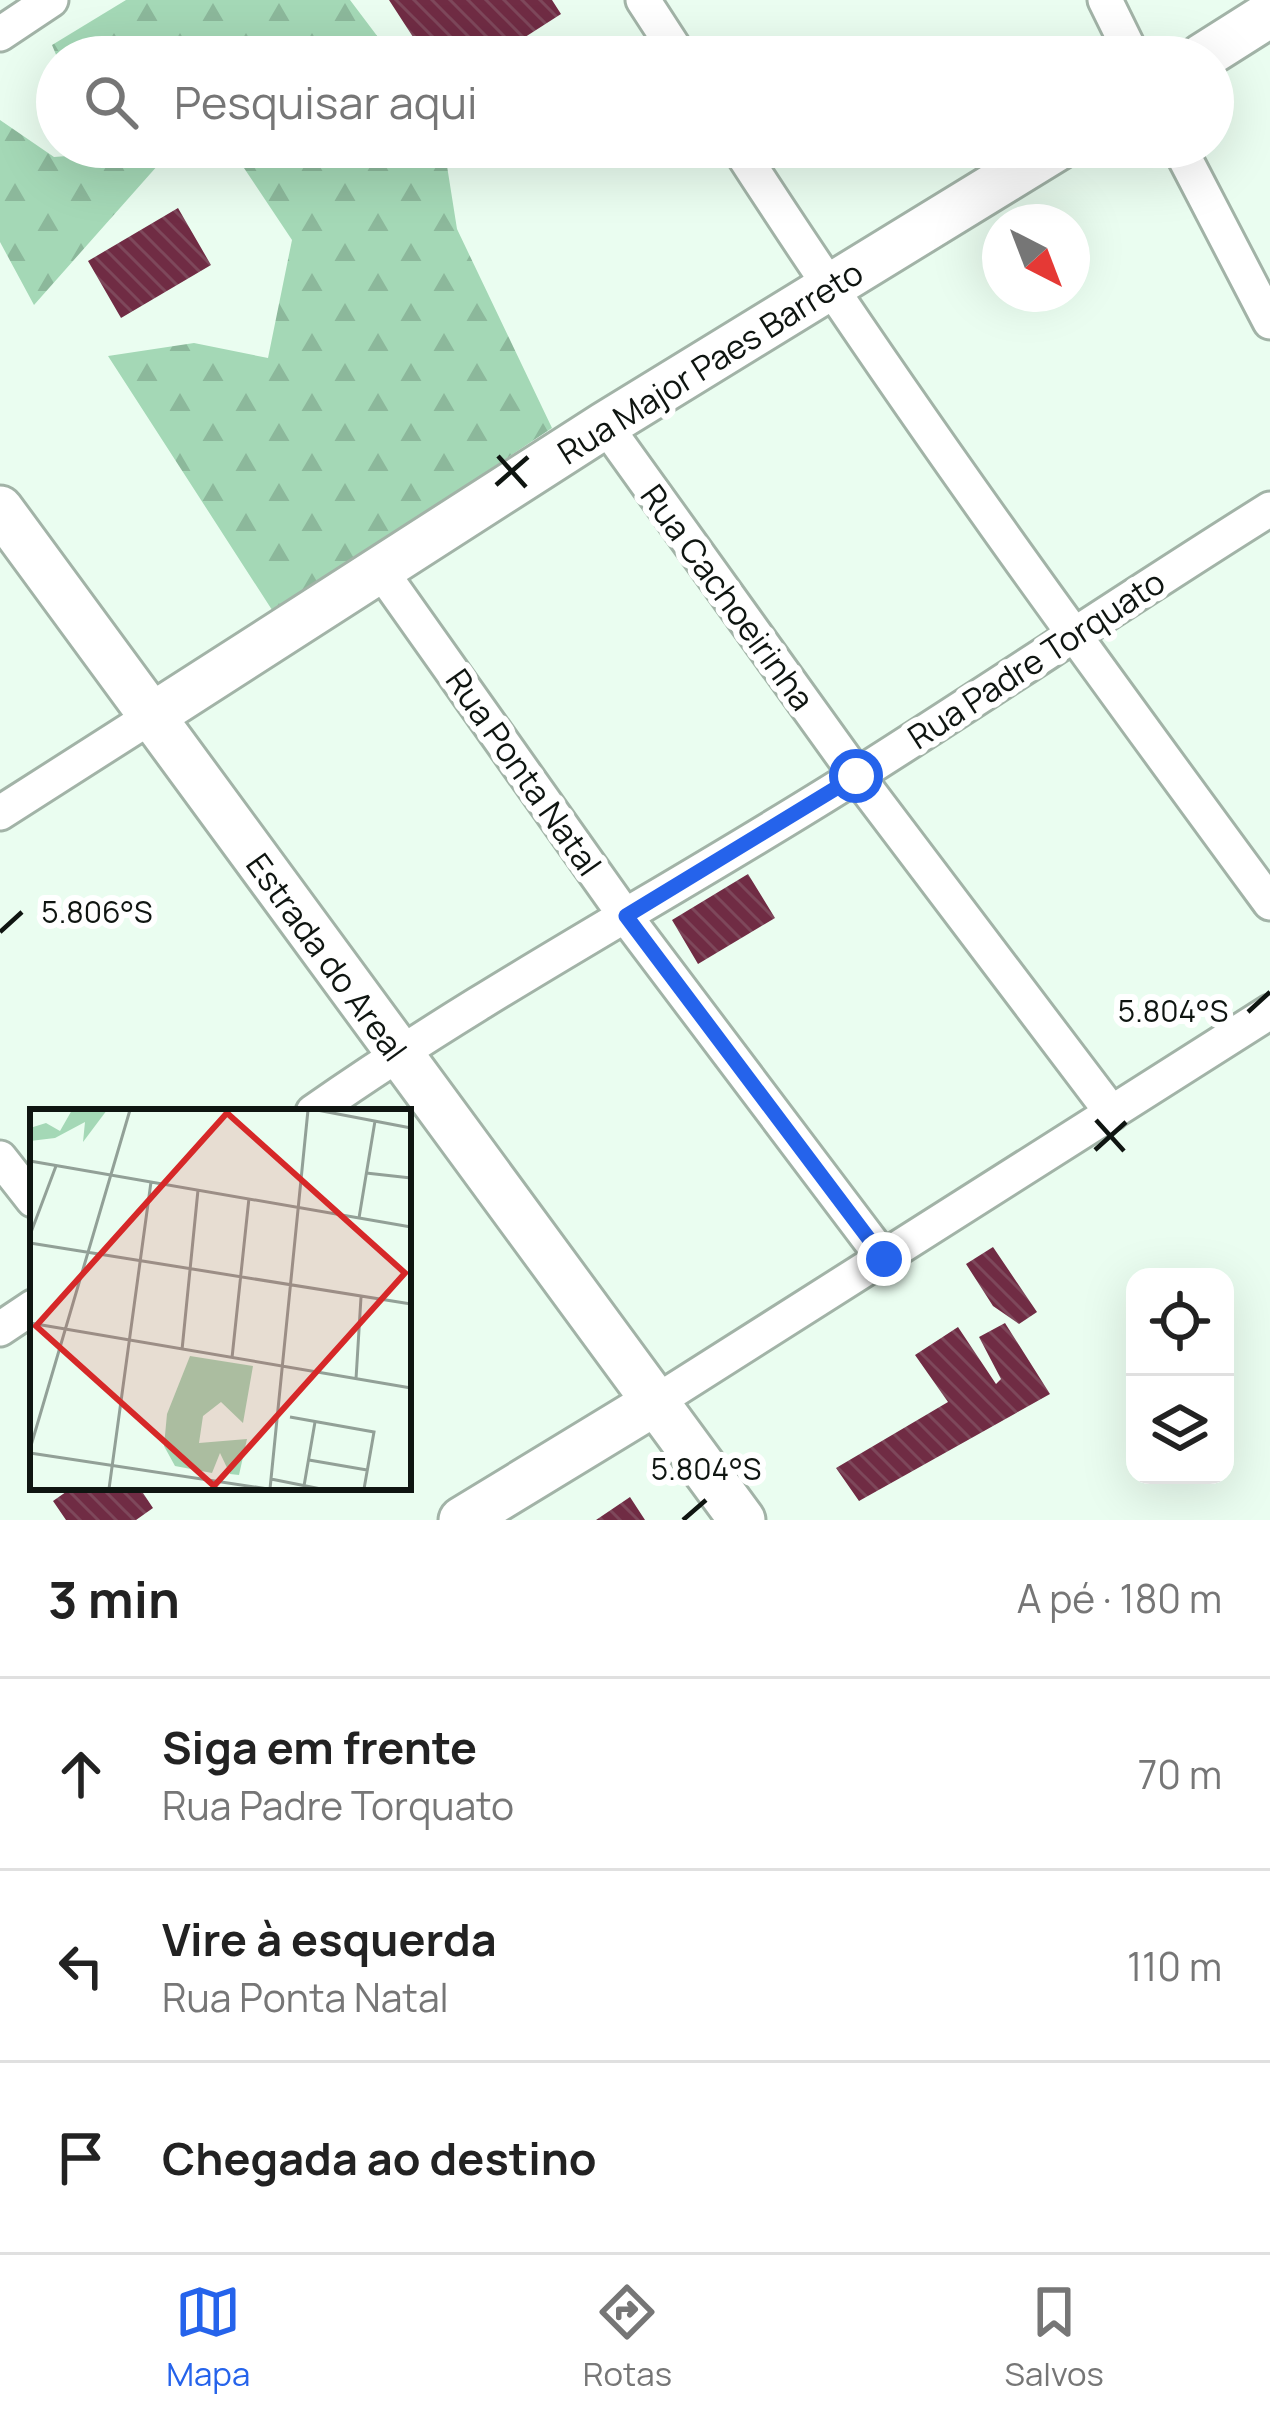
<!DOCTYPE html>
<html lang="pt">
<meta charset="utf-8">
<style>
:root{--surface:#fff;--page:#f6f6f6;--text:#222;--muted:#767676;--line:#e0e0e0;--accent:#2563eb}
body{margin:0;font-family:Manrope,sans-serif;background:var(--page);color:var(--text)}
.controls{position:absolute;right:36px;bottom:36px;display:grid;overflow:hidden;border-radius:24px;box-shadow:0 12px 48px #0002}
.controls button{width:108px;height:108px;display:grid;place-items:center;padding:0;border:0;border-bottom:3px solid var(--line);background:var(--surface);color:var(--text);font:60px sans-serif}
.compass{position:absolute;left:982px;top:204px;width:108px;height:108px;border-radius:50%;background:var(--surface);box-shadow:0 12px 48px #0002;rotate:138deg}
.stop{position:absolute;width:36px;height:36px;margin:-27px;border:9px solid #2563eb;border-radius:50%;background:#fff}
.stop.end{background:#2563eb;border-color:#fff;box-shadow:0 3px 12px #0008}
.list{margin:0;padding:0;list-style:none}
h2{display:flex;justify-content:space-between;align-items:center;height:156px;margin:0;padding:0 48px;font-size:51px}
h2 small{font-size:39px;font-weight:400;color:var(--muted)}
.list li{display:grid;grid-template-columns:78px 1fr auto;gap:36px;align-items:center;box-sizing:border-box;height:192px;padding:0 48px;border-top:3px solid var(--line)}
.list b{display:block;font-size:45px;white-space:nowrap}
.list p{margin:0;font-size:39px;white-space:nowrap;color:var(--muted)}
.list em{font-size:39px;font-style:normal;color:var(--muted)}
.icon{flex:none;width:66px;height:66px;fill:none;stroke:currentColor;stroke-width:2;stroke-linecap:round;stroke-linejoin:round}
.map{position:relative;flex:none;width:1270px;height:1520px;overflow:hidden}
.search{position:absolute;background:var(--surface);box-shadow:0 12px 48px #0002;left:36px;right:36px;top:36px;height:132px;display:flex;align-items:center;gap:30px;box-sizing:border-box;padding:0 42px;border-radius:66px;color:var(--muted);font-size:45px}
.sheet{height:732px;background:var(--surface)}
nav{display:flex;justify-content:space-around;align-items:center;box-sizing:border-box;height:168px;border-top:3px solid var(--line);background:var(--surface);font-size:33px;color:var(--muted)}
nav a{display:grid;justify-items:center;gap:6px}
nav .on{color:var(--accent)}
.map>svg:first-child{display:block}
.forest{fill:url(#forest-firs)}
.building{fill:url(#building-back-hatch)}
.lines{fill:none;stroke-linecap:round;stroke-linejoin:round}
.street-casing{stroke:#a2b3a7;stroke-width:39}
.secondary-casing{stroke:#a2b3a7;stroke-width:51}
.street{stroke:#fff;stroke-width:33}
.secondary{stroke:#fff;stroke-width:45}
.route{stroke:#2563eb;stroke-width:15}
.ticks{fill:none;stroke:#0f1511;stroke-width:4.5}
.labels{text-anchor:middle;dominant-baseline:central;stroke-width:12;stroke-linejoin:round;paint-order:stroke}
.street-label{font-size:33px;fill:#0f1511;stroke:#fff}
.inset-road{fill:none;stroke:#92a097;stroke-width:3}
.view{fill:#d62828;fill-opacity:0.15;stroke:#d62828;stroke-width:6}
.inset-edge{fill:none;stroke:#0f1511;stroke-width:6}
.ticks-label{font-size:30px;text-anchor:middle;fill:#0f1511;stroke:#fff;stroke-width:12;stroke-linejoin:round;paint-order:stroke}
</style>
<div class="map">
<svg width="1270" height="1520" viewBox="0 0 1270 1520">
<defs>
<pattern id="forest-firs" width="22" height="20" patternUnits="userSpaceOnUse" patternTransform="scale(3)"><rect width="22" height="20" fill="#a4d8b6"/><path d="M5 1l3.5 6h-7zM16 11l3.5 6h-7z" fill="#8cb89b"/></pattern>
<pattern id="building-back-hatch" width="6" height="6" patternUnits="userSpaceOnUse" patternTransform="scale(3)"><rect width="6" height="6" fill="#702c44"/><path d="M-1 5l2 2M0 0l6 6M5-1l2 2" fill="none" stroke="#7e485b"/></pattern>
</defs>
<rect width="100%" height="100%" fill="#eafdf0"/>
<path class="forest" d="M126,0H350L393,57H57L52,45Z
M0,120L54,157L94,154L93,147H174L34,305L0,242Z
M230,147H444L457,229L552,428L274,613L108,356L194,343L268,358L292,240Z"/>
<path class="building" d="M389,0H552L561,14L494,57H426Z
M178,208L211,265L121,318L88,261Z
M748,874L775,918L698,964L672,920Z
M993,1247L1037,1312L1019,1324L993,1306L966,1264Z
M1005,1323L1050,1394L859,1501L836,1468L948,1402L915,1355L958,1327L996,1384L1001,1379L979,1337Z
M73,1487H139L153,1508L136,1520H66L53,1501Z
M630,1497L645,1520H596Z"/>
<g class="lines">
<g class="street-casing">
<path id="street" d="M643,0L680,57
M1105,0L1133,57
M0,34L51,0
M738,147C905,406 1088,655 1270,903
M1179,147L1270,322
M605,425L857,776L1112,1113
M381,571L626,917L884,1259
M0,813L152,716
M313,1112C487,990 676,890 856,776C995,688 1131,596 1270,509
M0,1158L33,1200
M0,1329L33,1307
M654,1403L1270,1012"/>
</g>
<g class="secondary-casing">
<path id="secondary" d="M1202,57L1270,14
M0,509L742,1520
M152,716L605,425L1058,147
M462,1520L654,1403"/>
</g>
<use href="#street" class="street"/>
<use href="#secondary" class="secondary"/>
</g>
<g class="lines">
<path class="route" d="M856,776L626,916L884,1259"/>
</g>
<path class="ticks" d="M498,456L526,487M496,485L528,457M0,932L22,912M1248,1012L1270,992M1096,1120L1124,1151M1095,1150L1126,1122M683,1520L706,1500"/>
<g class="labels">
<g class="street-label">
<text transform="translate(710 362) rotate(-32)">Rua Major Paes Barreto</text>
<text transform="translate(728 597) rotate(54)">Rua Cachoeirinha</text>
<text transform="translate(1036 659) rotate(-33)">Rua Padre Torquato</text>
<text transform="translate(524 772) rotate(55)">Rua Ponta Natal</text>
<text transform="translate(327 957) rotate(54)">Estrada do Areal</text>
</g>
</g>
<g transform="translate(30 1109)">
<rect width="381" height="381" fill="#eafdf0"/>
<path d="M42,1H77L53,33L55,13L25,29L0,32V19L16,14L30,22ZM160,247L223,257L213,314L191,293L173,307L169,334L217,330L209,366L200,365L190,344L182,364L145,357L134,337L137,305Z" fill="#a4d8b6"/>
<path class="inset-road" d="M287,1L381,19M0,52L381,118M336,64L381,69M329,109L345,12M0,126L26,57M0,134L381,195M0,214L381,279M152,241L168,81M202,249L219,89M326,270L331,188M260,308L344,323L334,380M0,340L100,1M0,344L238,380M279,351L337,361M241,370L291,380M274,377L285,313M79,380L121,73M240,380L278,1"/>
<path class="view" d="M197,4L375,164L184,377L6,217Z"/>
<rect width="381" height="381" class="inset-edge"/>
</g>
<g class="ticks-label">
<text x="97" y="923">5.806°S</text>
<text x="1173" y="1022">5.804°S</text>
<text x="706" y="1480">5.804°S</text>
</g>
</svg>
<div class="controls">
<button><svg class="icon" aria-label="locate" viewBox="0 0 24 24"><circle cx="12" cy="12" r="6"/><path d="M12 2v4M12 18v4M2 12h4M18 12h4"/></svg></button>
<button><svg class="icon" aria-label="layers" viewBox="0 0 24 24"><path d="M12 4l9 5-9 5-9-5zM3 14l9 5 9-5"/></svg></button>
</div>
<svg class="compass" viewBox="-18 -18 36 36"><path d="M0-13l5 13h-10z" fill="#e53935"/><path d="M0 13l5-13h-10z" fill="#767676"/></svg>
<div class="stop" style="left:856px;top:776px"></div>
<div class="stop end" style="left:884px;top:1259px"></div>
<div class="search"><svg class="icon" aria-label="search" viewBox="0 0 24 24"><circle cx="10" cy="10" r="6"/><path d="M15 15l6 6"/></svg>Pesquisar aqui</div>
</div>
<section class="sheet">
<h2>3 min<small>A pé · 180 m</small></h2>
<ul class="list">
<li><svg class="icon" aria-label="ahead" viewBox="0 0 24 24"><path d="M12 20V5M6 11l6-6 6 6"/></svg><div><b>Siga em frente</b><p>Rua Padre Torquato</p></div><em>70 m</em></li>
<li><svg class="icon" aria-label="left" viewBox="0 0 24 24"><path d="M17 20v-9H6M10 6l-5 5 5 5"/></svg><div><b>Vire à esquerda</b><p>Rua Ponta Natal</p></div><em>110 m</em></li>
<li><svg class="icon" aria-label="arrive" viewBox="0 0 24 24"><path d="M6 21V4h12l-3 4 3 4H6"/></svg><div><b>Chegada ao destino</b></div></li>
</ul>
</section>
<nav>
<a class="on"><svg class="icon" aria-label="map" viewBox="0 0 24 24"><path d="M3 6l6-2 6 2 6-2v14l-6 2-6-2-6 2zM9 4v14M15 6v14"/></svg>Mapa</a>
<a><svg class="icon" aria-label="directions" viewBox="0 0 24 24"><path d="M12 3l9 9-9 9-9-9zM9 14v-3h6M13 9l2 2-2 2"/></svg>Rotas</a>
<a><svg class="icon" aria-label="saved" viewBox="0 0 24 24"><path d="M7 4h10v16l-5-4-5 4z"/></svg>Salvos</a>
</nav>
